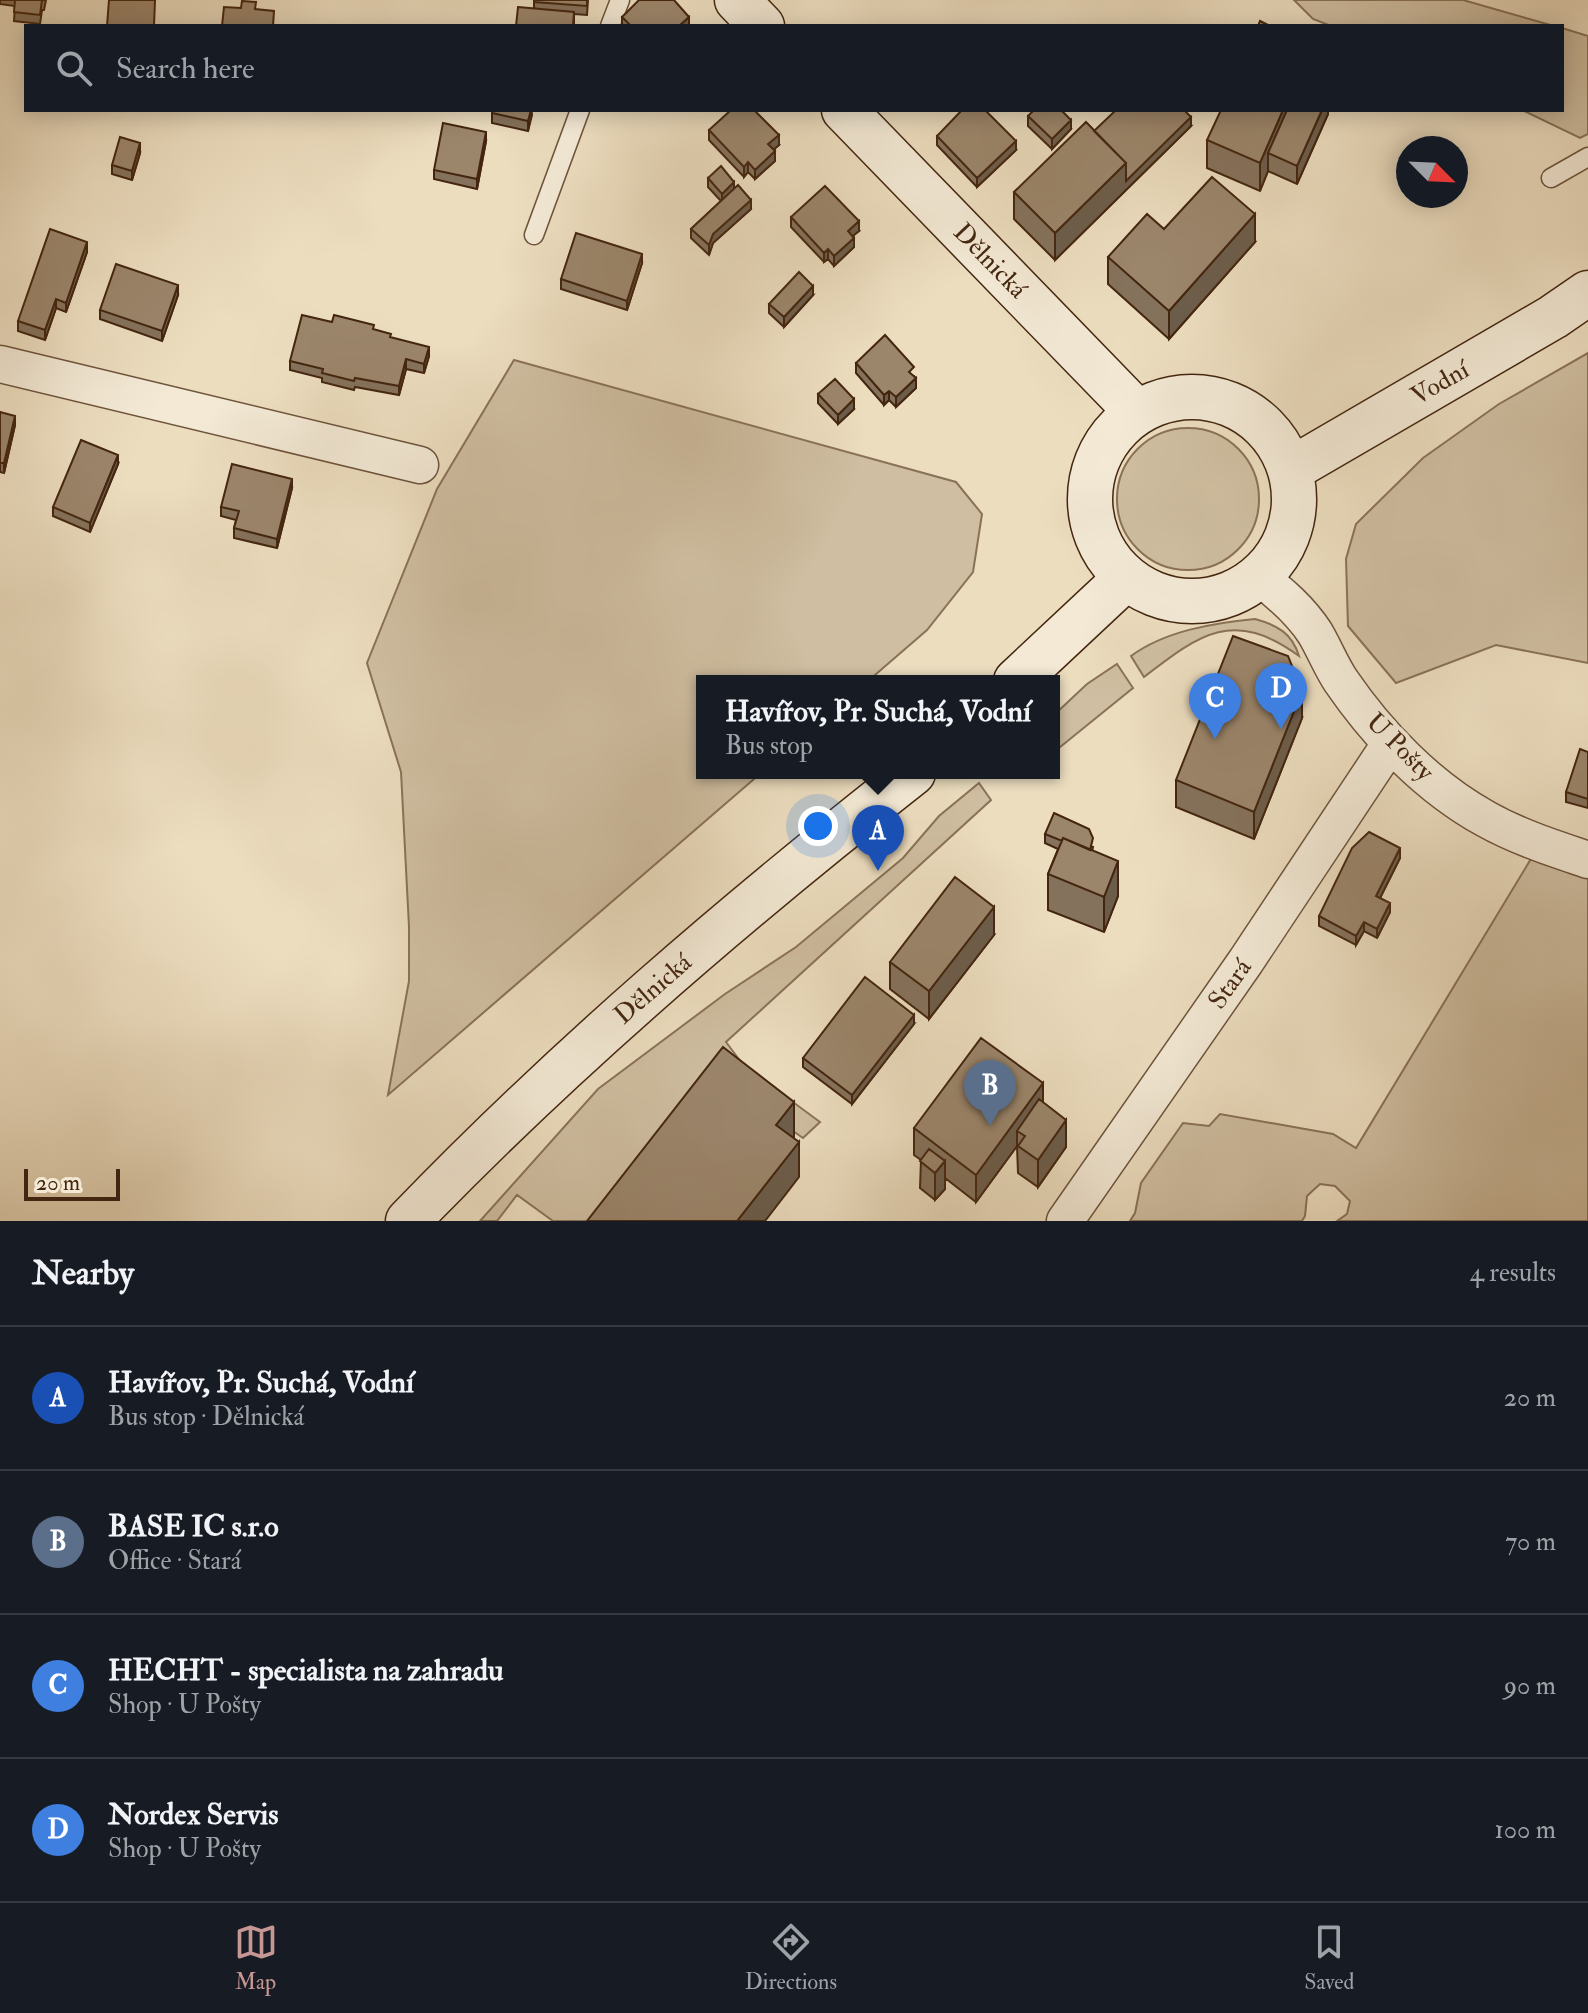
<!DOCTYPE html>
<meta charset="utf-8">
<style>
:root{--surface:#171b24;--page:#242831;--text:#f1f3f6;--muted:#9ea1a6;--line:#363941;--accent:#c59692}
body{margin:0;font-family:"IM FELL Double Pica",serif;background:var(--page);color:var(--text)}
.compass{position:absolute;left:1396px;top:136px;width:72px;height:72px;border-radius:50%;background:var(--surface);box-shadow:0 4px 20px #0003;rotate:114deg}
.scale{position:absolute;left:24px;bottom:20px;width:96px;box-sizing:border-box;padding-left:8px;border:4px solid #442610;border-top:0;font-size:22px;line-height:28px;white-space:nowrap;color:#442610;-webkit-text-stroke:6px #f3e9d5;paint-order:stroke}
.you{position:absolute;left:818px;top:826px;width:28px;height:28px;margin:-20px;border:6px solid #fff;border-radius:50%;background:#1a73e8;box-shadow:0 0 0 12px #1a73e833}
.badge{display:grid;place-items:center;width:52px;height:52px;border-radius:50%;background:var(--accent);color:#fff;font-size:26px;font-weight:700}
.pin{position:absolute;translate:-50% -66px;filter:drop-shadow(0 2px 4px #0008)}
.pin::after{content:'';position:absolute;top:42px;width:28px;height:24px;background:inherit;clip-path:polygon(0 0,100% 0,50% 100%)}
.popup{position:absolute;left:696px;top:675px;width:364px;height:104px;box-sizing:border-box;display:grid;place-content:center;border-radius:0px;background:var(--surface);filter:drop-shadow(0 2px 6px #0005);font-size:26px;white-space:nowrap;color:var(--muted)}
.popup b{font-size:30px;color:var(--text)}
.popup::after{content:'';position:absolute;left:50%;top:100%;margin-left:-16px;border:16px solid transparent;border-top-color:var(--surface)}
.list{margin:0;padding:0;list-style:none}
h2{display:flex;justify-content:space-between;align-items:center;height:104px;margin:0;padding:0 32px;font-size:34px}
h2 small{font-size:26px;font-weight:400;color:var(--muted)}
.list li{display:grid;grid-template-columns:52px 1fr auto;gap:24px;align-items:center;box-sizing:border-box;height:144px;padding:0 32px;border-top:2px solid var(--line)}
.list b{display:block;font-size:30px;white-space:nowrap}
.list p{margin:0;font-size:26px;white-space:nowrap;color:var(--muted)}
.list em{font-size:26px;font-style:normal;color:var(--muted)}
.icon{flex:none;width:44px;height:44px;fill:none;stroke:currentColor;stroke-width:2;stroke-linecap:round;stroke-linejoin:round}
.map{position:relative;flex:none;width:1588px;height:1221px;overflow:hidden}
.search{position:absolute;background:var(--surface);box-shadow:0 4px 20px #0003;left:24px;right:24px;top:24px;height:88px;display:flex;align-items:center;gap:20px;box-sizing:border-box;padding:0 28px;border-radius:0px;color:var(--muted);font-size:30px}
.sheet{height:680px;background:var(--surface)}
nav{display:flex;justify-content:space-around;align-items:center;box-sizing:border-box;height:112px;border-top:2px solid var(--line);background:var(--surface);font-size:22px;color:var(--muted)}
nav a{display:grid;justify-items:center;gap:4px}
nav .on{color:var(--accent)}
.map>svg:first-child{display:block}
.green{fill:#cfbea1;stroke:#8a7258;stroke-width:2}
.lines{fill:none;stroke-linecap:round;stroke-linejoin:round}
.lane-casing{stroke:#6e543c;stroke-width:21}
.street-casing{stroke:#6e543c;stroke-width:39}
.secondary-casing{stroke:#442610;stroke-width:47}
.lane{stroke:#f3e9d5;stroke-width:18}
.street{stroke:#f3e9d5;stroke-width:36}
.secondary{stroke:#f3e9d5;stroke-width:44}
.wall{fill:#85725c;stroke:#442610;stroke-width:2}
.shaded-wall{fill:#6c5d4b;stroke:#442610;stroke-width:2}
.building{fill:#9b856b;stroke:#442610;stroke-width:2}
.labels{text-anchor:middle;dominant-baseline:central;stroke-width:8;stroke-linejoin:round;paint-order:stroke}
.street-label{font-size:26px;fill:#442610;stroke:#f3e9d5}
</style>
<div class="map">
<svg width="1588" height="1221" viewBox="0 0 1588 1221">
<rect width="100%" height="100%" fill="#ecddbf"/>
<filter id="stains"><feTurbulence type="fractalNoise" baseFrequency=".0025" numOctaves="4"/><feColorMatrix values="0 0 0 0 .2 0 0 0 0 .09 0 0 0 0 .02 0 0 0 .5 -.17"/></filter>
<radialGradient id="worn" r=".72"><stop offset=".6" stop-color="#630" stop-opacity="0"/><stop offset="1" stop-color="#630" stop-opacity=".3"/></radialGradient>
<path class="green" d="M1294,0H1463L1554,26H1331L1313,19Z
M1562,28L1588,36V134L1580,138L1522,110H1562Z
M1588,353V663L1496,645L1396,683L1348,626L1346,559L1356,524L1423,458L1499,404Z
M514,360L956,482L982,514L973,572L927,630L868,681H702V773H761L388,1095L409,981V927L401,772L367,663L437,489Z
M1117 499a71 71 0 1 1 142 0a71 71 0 1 1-142 0Z
M1255,619C1277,625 1292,633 1299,656C1233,608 1200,634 1144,677L1131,656C1165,631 1213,623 1255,619Z
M1117,664L1133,688L1054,752V715L1087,684Z
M979,783L991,800L726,1042L744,1066L820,1122L803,1138L723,1082L614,1221H553L517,1195L497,1221H480L598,1089L725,994L796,947L903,858L939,816Z
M1540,844L1588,860V1221H1337L1347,1214L1350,1201L1335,1186L1320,1184L1307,1196L1305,1216L1302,1221H1130L1135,1213L1141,1183L1183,1123L1209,1126L1220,1114L1333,1134L1356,1148Z"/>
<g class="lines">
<g class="lane-casing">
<path id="lane" d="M610,26L620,0
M1551,178L1588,157
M534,235L580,110"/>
</g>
<g class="street-casing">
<path id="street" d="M0,364L420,465
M1259,577C1280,593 1300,610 1315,633C1324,648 1331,666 1341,681C1378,735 1428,787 1486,819C1518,837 1553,848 1588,860
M1065,1221L1246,961L1390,744"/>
</g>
<g class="secondary-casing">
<path id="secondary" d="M737,0L762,26
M844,110L1137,412
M1090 499a102 102 0 1 1 204 0a102 102 0 1 1-204 0Z
M1290,470L1553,317L1588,293
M1016,681L1126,578
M408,1221C564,1059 736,912 913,773"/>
</g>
<use href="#lane" class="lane"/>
<use href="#street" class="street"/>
<use href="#secondary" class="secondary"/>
</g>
<path class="wall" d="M0,0H46L44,10H42L40,24L14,21L15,6L0,4Z
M534,0H588L587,15L574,14V26L534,8Z
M622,17L689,26H622Z
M532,110L528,131L492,123V113Z
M1328,110V114L1297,184L1268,171L1260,191L1207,168V140Z
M1028,116L1071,129L1052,149L1028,126Z
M1191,126L1055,260L1014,219V192L1094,131Z
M709,130L779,145L773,150L775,161L755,179L748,172L744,177L709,140Z
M937,136L1016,150L977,187L937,145Z
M486,141L477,189L434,179V170Z
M140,153L132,180L112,174V165Z
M708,178L734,189L751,209L713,243L709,255L691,238V229L721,201L708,187Z
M791,217L859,231L852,236L854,247L834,266L828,259L824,262L791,227Z
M1255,242L1169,339L1108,284V257Z
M87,252L66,312L56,308L45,340L18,331V321Z
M642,263L627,310L561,289V279Z
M178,295L162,341L100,319V310Z
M813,295L784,327L769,313V304Z
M332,322L374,330L429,356L424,373L406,369L399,395L355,387L354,390L322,382V378L290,370V361Z
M856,363L914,376L916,388L896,407L889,400L884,405L856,373Z
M818,394L854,409L838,424L818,403Z
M0,412L15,425L4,473L0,472Z
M118,464L90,532L53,516V507Z
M292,488L277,548L234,538V528L236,520L221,516V507Z
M1302,718L1254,839L1176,807V780Z
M1588,752V808L1566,802V792Z
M1045,834L1093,847L1092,851L1118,896L1104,932L1048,910V874L1058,849L1045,843Z
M1400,858L1380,898L1390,912L1377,938L1364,931L1356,945L1319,926V916Z
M994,935L929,1019L890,989V962Z
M914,1024L852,1104L803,1067V1058Z
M1043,1103L1066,1147L1038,1187L1018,1173L1017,1146L976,1202L945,1178V1189L935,1200L920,1188L921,1160L914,1155V1128Z"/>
<path class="shaded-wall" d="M689,17V26H679Z
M531,110L532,115L528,131V121Z
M1283,110H1295L1268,153V171L1260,191V163Z
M1322,110H1328V114L1297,184V166Z
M1191,117V126L1055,260V233L1126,163Z
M1071,120V129L1052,149V139Z
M486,132V141L477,189V179Z
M779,135V145L768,154V144Z
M1016,141V150L977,187V178Z
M140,143V153L132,180V171Z
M775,151V161L755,179V170Z
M748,162V172L744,177V167Z
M734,182V191L722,203V194Z
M751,200V209L713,243L709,255V245L713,234Z
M1255,214V242L1169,339V311Z
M859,221V231L848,240V231Z
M854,238V247L834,266V256Z
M87,242V252L66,312V303Z
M828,249V259L824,262V253Z
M642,254V263L627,310V301Z
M178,285V295L162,341V331Z
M813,286V295L784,327V317Z
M56,299V308L45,340V330Z
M429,347V356L424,373V364Z
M406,359V369L399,395V386Z
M916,378V388L896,407V397Z
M889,391V400L884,405V395Z
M854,399V409L838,424V415Z
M15,416V425L4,473V463Z
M118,455V464L90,532V523Z
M292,479V488L277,548V539Z
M1302,691V718L1254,839V812Z
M1400,848V858L1376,906V896Z
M1118,861V896L1104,932V897Z
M1390,903V912L1377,938V929Z
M994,907V935L929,1019V991Z
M1364,922V931L1356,945V936Z
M914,1015V1024L852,1104V1095Z
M1043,1083V1110L1017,1131V1146L976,1202V1175Z
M794,1102V1137L776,1160V1125Z
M1066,1120V1147L1038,1187V1160Z
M799,1142V1177L765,1221H737Z
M945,1161V1189L935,1200V1173Z"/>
<path class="building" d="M15,0H44H42L40,15L14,12Z
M109,0H155L154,26H107Z
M534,0H587V6L534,2Z
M639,0H674L689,17L679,26H631L622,17Z
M242,1L256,2L255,9L274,11L273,26H222L224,7L241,8Z
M518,7L574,12L573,26H516Z
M1260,21L1270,26H1258Z
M492,110H531L528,121L492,113Z
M731,110H754L779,135L768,144L775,151L755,170L748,162L744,167L709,130Z
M962,110H985L1016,141L977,178L937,136Z
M1034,110H1061L1071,120L1052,139L1028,116Z
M1116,110H1184L1191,117L1126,181V163L1094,131Z
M1221,110H1283L1260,163L1207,140Z
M1287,110H1322L1297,166L1268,153Z
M1086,122L1126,163L1055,233L1014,192Z
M443,123L486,132L477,179L434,170Z
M120,137L140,143L132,171L112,165Z
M721,166L734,182L722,194L708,178Z
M1212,177L1255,214L1169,311L1108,257L1147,214L1164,229Z
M738,185L751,200L713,234L709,245L691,229Z
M825,186L859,221L848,231L854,238L834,256L828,249L824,253L791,217Z
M50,229L87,242L66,303L56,299L45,330L18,321Z
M576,233L642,254L627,301L561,279Z
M116,264L178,285L162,331L100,310Z
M799,272L813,286L784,317L769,304Z
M302,315L332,322L334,315L374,325L373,329L391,334L390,337L429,347L424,364L406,359L399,386L355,378L354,381L322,373L323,369L290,361Z
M885,335L914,367L909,372L916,378L896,397L889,391L884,395L856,363Z
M835,379L854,399L838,415L818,394Z
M0,412L15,416L4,463H0Z
M81,440L118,455L90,523L53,507Z
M232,464L292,479L277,539L234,528L239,511L221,507Z
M1233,636L1288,656L1302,691L1254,812L1176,780Z
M1580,749L1588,752V799L1566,792Z
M1054,813L1089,829L1093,838L1090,850L1063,838L1062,841L1045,834Z
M1369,832L1400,848L1376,896L1390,903L1377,929L1364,922L1356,936L1319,916L1352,848Z
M1063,838L1118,861L1104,897L1048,874Z
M955,877L994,907L929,991L890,962Z
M865,977L914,1015L852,1095L803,1058Z
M981,1038L1043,1083L976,1175L914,1128Z
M723,1047L794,1102L776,1125L799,1142L737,1221H587Z
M1039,1099L1066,1120L1038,1160L1018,1146L1025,1136L1017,1131Z
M929,1149L945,1161L935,1173L920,1161Z"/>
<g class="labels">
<g class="street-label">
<text transform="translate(990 261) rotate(46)">Dělnická</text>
<text transform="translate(1440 383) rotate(-30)">Vodní</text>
<text transform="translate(1400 747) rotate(45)">U Pošty</text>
<text transform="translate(1230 984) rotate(-55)">Stará</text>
<text transform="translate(653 989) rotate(-41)">Dělnická</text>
</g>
</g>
<rect width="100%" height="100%" filter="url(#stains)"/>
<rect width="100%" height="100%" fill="url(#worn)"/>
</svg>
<svg class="compass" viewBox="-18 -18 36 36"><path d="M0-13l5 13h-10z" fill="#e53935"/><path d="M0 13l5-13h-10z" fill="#9ea1a6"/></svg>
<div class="scale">20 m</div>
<div class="you"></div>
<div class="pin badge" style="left:878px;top:871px;background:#1a4fb4">A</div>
<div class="popup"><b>Havířov, Pr. Suchá, Vodní</b>Bus stop</div>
<div class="pin badge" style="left:990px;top:1126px;background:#5c6f8a">B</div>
<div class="pin badge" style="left:1215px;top:739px;background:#3f7fe0">C</div>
<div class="pin badge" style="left:1281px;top:729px;background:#3f7fe0">D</div>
<div class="search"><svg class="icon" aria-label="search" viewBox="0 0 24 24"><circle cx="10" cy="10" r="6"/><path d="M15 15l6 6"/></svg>Search here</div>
</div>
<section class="sheet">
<h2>Nearby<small>4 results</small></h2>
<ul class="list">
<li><span class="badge" style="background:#1a4fb4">A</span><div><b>Havířov, Pr. Suchá, Vodní</b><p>Bus stop · Dělnická</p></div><em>20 m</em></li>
<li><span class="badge" style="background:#5c6f8a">B</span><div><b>BASE IC s.r.o</b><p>Office · Stará</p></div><em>70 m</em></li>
<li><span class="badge" style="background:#3f7fe0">C</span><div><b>HECHT - specialista na zahradu</b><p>Shop · U Pošty</p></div><em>90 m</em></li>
<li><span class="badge" style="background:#3f7fe0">D</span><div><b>Nordex Servis</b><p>Shop · U Pošty</p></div><em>100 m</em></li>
</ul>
</section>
<nav>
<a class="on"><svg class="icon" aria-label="map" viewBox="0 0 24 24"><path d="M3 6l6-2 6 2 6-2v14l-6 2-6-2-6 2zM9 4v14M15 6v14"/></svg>Map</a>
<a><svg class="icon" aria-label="directions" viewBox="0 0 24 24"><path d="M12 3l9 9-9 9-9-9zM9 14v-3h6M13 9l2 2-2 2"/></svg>Directions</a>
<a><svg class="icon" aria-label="saved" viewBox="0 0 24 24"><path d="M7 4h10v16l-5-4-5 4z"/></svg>Saved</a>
</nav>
